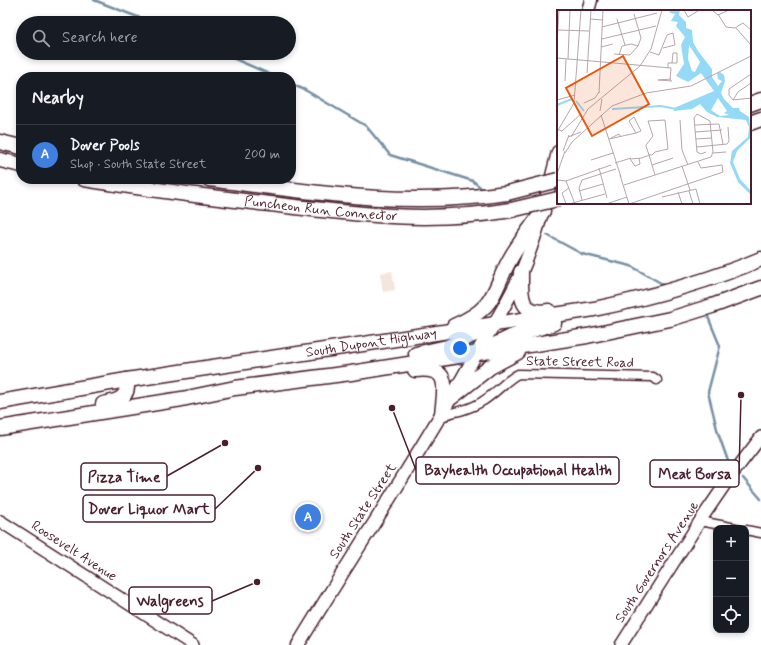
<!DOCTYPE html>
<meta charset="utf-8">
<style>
:root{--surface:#171b24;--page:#242831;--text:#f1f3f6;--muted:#9ea1a6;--line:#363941;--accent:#b45309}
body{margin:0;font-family:Mynerve,sans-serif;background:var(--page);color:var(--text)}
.controls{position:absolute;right:12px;bottom:12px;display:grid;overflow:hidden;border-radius:8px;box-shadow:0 2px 6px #0003}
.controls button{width:36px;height:36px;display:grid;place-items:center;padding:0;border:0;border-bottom:1px solid var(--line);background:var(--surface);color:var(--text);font:20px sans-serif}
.you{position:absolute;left:460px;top:348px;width:14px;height:14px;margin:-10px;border:3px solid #fff;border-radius:50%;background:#1a73e8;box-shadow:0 0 0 6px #1a73e833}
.badge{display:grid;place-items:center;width:26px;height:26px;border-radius:50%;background:var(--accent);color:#fff;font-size:13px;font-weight:700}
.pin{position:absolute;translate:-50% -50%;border:2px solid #fff;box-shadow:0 1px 4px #0006}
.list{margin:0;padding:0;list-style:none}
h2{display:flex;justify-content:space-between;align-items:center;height:52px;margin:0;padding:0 16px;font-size:17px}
h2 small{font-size:13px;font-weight:400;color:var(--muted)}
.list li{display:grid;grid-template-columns:26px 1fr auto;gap:12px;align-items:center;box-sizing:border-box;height:60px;padding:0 16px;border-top:1px solid var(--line)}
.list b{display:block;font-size:15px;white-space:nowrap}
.list p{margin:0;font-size:13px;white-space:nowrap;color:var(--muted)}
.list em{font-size:13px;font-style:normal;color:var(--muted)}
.icon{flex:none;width:22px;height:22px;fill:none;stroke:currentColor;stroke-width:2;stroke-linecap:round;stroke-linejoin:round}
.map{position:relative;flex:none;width:761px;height:645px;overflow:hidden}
.search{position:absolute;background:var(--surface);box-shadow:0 2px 6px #0003;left:16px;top:16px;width:280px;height:44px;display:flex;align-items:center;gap:10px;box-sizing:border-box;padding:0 14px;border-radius:22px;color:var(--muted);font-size:15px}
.panel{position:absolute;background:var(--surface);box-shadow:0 2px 6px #0003;left:16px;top:72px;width:280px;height:112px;border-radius:16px}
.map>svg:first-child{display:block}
.built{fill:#f4e5dd}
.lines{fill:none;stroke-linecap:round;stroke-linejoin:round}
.stream{stroke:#768fa4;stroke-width:2.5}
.street-casing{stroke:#4a1f2b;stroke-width:11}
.secondary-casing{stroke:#4a1f2b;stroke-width:14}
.primary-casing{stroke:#4a1f2b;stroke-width:15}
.highway-casing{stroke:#4a1f2b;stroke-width:17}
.street{stroke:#fff;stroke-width:8}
.secondary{stroke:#fff;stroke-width:11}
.primary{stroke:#fff;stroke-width:12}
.highway{stroke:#fff;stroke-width:14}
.highway-bridge-casing{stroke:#4a1f2b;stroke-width:17;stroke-linecap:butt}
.highway-bridge{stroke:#fff;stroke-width:14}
.labels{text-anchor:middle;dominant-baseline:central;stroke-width:3;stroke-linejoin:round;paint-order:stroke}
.street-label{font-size:14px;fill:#4a1f2b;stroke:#fff}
.inset-river{fill:none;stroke:#94d9f5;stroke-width:2}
.inset-road{fill:none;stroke:#b7a5aa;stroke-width:1}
.view{fill:#e8590c;fill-opacity:0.15;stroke:#e8590c;stroke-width:2}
.inset-edge{fill:none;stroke:#4a1f2b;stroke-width:2}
.leader{fill:none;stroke:#4a1f2b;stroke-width:1.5}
.callout-dot{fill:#4a1f2b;stroke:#fff;stroke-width:1.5}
.callout{fill:#fff;stroke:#4a1f2b;stroke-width:1.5}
.callout-label{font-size:15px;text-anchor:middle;font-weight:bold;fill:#4a1f2b}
</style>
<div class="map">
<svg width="761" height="645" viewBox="0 0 761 645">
<rect width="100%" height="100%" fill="#fff"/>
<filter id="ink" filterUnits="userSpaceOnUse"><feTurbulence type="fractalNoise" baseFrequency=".025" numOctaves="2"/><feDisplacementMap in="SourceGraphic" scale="8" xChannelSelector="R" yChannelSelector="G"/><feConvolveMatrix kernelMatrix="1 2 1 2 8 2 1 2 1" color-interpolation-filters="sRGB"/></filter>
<g filter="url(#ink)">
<path class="built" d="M392,271L395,290L383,292L380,273Z"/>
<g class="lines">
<path class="stream" d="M94,0L153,23
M221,53L276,77
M291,84L305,90L366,126L390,155L473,181L480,187
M547,235L582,254L631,266L666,286
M706,312L720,346L708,392L718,433L728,461
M743,478L761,499"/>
<g class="street-casing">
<path id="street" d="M442,415C456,412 471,409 483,401C496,393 505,381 518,374L653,377L657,380
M700,521L736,528
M746,530L761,533"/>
</g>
<g class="secondary-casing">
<path id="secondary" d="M0,521L193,645
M621,645L700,521L728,480L761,437"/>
</g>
<g class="primary-casing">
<path id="primary" d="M588,11L591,0
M298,645C355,551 417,459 471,363C488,333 508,304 522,271C538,232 548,192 558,152"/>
</g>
<g class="highway-casing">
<g id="highway">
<path d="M750,104L761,100"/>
<path d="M750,123L761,119"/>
<path d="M0,142L21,147"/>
<path d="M0,160L21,165"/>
<path id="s1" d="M84,179C146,189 208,197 270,204C354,214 427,224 511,210"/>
<path d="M209,179C311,192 404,208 507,193"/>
<path d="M521,272C521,294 518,316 549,311"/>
<path d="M454,326C500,306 491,290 513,254C522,239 533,225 543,211"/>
<path d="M490,347L511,337L554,323"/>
<path d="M416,354L447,347L484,330"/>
<path d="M415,370C453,366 444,389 442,415"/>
<path d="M452,397L490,367L518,352"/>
<path id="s2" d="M0,402L127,380L594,309C652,297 707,282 761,259"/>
<path d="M103,404C119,401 129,398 127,380"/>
<path d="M0,428L182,399L235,388L351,373L587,336L670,319L712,306L761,288"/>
</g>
</g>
<use href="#street" class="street"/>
<use href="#secondary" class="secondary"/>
<use href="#primary" class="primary"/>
<use href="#highway" class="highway"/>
<g class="highway-bridge-casing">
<path id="highway-bridge" d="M507,193L558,180
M511,210L558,199"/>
</g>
<use href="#highway-bridge" class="highway-bridge"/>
</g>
</g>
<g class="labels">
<g class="street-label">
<text stroke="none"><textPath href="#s1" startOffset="239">Puncheon Run Connector</textPath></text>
<text stroke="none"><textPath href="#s2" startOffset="376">South Dupont Highway</textPath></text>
<text transform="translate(580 362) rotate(1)">State Street Road</text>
<text transform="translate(363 511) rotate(-57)">South State Street</text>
<text transform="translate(74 551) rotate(33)">Roosevelt Avenue</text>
<text transform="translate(657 562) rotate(-57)">South Governors Avenue</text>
</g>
</g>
<g transform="translate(557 10)">
<rect width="194" height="194" fill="#fff"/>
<path d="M112,0H123L122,5L129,12V18L135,20L136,32L141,41L155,59V67L161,76L165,71L161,69L160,63L163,62L167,65L168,71L164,83L167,89L176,98H182L183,101L192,107L194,127L180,141L176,152L183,169L194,181V185L181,172L173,153L175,141L191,127L192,117L189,110L160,107L150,102L143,94L135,99L117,101V98L157,81L144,63L131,72L119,66L127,54L124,35L128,27L119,16L121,12L114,11L118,4L113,3ZM132,35L143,52L138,62L135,61L131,49ZM161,88L170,101L167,103L172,105L163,106L154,100Z" fill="#94d9f5" fill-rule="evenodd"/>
<path class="inset-river" d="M19,91L27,101M0,95L15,89M55,99L104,96L119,99"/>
<path class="inset-road" d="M127,0L131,7L141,1M155,0L161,5L172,0M161,4L169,17L178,18L186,13L194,20M33,9L46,10M60,9L68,35M45,17L100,3M179,18L194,35M1,20L32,21M45,29L99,16M0,35L2,0M44,37L56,34M93,42L102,45L110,25L116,23L118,35L106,38M57,44L73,45L81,36L84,28L77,4M62,45L65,36L74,34L81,36M0,48L114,58L113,71M11,49L13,0M111,58V53H115L116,43H120V53H115M30,63L34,0M114,69L101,70L115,71M8,71L9,49M42,83L46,0M0,90L18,85M176,90L172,85V79L194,64M176,90L181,82L194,73M176,90L194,88M27,93L38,88L42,82M43,101L45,89M44,105L64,167M77,107L84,121L79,123L72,111ZM123,110L125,140L131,155M138,115L162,114L166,134M2,120L5,121L24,104M0,122L17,93L24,0M138,122L165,120M11,127L24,122M14,127L31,99L83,56L94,39L105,0M54,128L62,124L64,127M52,129L79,123M139,129L155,128M140,137L170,134L172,131L171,117M6,141L12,125M8,143L15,132L55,96L89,83L134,76L194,46M156,143L169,142M73,149L85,148L87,147L90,146L92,145H95L98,142L111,139L108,110L91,111L96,126L89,135V136L92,145L98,165M73,149L78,156L83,154L82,148M34,150L56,143M58,153L74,148M95,155L116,148M125,156L133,180M42,158L50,188M0,164L8,141M63,165L72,194M0,170L9,171L54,155M9,171L18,194M67,175L154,147L156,142L153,111L140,104L137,108L140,142L144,144L149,142M22,181L46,174M132,181L136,194M121,182L125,194M105,187L139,179L143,194M25,190L22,178L25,170L59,159M9,194L5,183L12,178M12,194L48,184M49,194L70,187M72,194L166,162L165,155L144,158L141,152"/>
<path class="view" d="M66,46L92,94L35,126L9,78Z"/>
<rect width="194" height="194" class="inset-edge"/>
</g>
<path class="leader" d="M392 408L416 470M741 395L739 474M225 443L167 476M258 468L215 509M257 582L212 601"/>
<g class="callout-dot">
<circle cx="392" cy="408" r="4"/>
<circle cx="741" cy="395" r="4"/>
<circle cx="225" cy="443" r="4"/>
<circle cx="258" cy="468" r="4"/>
<circle cx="257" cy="582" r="4"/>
</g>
<g class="callout">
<rect x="416" y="457" width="203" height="27" rx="4"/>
<rect x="650" y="460" width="89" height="27" rx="4"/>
<rect x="81" y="463" width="86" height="27" rx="4"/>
<rect x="83" y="495" width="132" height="27" rx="4"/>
<rect x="129" y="587" width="83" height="27" rx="4"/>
</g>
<g class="callout-label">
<text x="518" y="475">Bayhealth Occupational Health</text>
<text x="695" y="479">Meat Borsa</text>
<text x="124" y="482">Pizza Time</text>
<text x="149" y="514">Dover Liquor Mart</text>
<text x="170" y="606">Walgreens</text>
</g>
</svg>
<div class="controls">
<button>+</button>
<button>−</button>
<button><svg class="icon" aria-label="locate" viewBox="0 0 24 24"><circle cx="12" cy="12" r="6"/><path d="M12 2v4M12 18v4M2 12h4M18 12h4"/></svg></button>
</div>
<div class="you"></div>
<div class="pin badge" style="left:308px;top:517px;background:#3f7fe0">A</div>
<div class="search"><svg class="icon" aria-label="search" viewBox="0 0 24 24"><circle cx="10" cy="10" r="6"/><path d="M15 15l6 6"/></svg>Search here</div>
<section class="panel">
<h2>Nearby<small></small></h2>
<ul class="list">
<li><span class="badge" style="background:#3f7fe0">A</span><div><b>Dover Pools</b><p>Shop · South State Street</p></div><em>200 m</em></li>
</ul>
</section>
</div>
